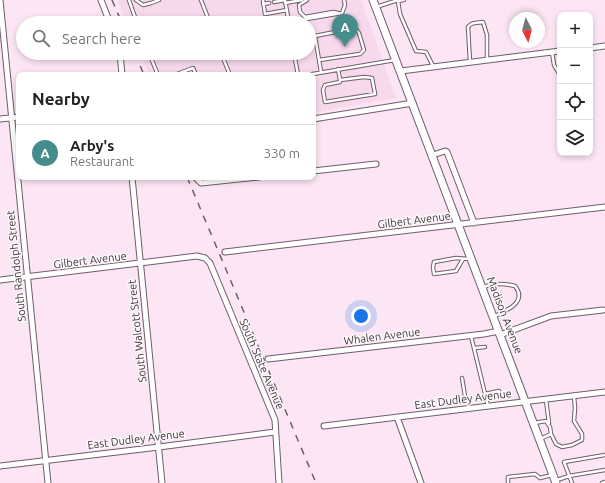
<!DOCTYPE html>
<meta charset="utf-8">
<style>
:root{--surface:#fff;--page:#f2f2f2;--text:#222;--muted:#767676;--line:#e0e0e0;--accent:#458d8d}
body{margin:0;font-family:Ubuntu,sans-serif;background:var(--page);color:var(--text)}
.controls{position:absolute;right:12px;top:12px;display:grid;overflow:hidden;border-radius:8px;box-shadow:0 2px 6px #0003}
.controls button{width:36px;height:36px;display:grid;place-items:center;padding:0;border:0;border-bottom:1px solid var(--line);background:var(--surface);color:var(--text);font:20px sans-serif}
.compass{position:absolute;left:509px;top:12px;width:36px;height:36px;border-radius:50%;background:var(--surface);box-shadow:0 2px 6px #0003;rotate:174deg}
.you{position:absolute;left:361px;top:316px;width:14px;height:14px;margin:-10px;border:3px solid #fff;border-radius:50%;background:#1a73e8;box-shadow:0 0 0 6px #1a73e833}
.badge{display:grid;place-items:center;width:26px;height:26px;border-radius:50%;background:var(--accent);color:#fff;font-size:13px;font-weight:700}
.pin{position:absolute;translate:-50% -33px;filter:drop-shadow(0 1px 2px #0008)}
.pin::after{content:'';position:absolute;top:21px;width:14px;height:12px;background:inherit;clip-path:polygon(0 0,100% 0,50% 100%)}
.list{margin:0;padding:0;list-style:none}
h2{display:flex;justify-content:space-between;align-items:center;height:52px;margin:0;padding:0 16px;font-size:17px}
h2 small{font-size:13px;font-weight:400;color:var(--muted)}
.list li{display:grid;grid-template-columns:26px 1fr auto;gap:12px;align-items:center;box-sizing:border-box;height:56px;padding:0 16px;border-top:1px solid var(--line)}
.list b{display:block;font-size:15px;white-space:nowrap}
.list p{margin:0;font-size:13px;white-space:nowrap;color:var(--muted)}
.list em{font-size:13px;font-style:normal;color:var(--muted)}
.icon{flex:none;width:22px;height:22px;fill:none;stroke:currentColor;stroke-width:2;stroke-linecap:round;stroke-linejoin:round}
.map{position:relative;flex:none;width:605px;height:483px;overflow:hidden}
.search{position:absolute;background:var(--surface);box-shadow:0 2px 6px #0003;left:16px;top:16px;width:300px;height:44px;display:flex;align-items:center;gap:10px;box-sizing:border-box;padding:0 14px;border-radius:22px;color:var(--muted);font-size:15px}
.panel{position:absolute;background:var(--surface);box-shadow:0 2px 6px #0003;left:16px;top:72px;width:300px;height:108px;border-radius:8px}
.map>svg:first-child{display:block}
.built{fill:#f7d9ed}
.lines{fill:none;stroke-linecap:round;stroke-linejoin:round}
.lane-casing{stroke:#705d6a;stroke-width:4.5}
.street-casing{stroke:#705d6a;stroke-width:7}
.secondary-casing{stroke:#705d6a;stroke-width:9}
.lane{stroke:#fff;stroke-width:2.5}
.street{stroke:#fff;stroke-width:5}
.secondary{stroke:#fff;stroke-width:7}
.rail{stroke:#6d6069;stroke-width:1.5;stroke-dasharray:7 7;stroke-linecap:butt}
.labels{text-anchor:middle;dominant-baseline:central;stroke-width:3;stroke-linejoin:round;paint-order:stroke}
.street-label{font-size:11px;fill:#3e353b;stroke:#fdf8fb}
</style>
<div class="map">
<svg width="605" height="483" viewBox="0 0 605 483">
<rect width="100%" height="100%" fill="#fce5f4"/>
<path class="built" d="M117,0H361L396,98L313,113V75H149L140,53H309V23H127Z"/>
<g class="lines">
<g class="lane-casing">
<path id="lane" d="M129,0L137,23
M136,0L143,5L151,3L159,0
M201,0L210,23
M263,0L265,14L287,10
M307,0L299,5L300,12L305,17L333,12L338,13
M404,0L398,1L400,14L416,51L426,52L433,66
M274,2L285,0L289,23
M285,3L302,0
M263,4L269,3
M376,7L398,0
M289,22L342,13L345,5L344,0
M315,36L350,29H356L359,33L364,50L360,54L319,60
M309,37L315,36L321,72
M552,52L554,65L560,75
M149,53L158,75
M221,53L230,75
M294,53L298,75
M470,62L468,27C472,22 476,23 483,22L487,35V60
M338,69L340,80
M177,75V74L193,68L196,75
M307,75L395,60
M364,77L372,78L375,94L325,102L323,90L325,85L340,82V80Z
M463,259L456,271L434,274L433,267L434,262L456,258L469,259
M483,287C494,283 503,283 515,286C528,302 506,311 493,317
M471,336L488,406
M475,348L485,347
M462,378L465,396
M485,394L499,391
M546,400L549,423
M534,423L546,421L550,427L551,434L540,439
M551,434L556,444L562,447L572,445L582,440V434L574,421L575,408L574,396
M557,480L569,476L605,470
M508,483V477L535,474L540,478L552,475
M572,483L564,462L605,455
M602,483L605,482"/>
</g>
<g class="street-casing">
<path id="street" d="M0,0L48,483
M101,0L110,23
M590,48L605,46
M120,53L122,75
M401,71L560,51
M0,119L19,117
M313,119L413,103
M433,155L445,151L447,152L474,223
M313,171L376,164
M132,177L162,483
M195,177L201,183L259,177
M225,252L605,207
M0,280L197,256L205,258L210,263L275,420L279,483
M500,335L551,316L603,310
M268,359L484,334L499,331
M397,417L421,483
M324,426L605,392
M0,466L159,447L275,432"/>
</g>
<g class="secondary-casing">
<path id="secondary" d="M373,0L556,483"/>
</g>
<use href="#lane" class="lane"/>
<use href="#street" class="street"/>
<use href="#secondary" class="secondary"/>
<path class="rail" d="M112,0L122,23
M135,53L144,75
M187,177L316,483"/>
</g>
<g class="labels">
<g class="street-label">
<text transform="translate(414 220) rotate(-7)">Gilbert Avenue</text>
<text transform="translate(90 260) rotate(-7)">Gilbert Avenue</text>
<text transform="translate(16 266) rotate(-96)">South Randolph Street</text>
<text transform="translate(505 315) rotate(69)">Madison Avenue</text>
<text transform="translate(137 331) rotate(-96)">South Walcott Street</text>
<text transform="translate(382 336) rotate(-7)">Whalen Avenue</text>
<text transform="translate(262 364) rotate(67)">South State Avenue</text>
<text transform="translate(463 399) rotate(-7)">East Dudley Avenue</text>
<text transform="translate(136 439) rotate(-7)">East Dudley Avenue</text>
</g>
</g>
</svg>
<div class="controls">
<button>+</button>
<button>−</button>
<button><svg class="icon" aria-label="locate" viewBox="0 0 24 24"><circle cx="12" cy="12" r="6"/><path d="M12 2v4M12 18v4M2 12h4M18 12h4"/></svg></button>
<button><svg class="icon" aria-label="layers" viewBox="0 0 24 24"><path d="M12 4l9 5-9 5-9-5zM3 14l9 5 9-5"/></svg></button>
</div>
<svg class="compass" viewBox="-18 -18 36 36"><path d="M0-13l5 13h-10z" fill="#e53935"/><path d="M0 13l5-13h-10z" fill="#767676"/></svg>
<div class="you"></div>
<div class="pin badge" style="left:345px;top:47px">A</div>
<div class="search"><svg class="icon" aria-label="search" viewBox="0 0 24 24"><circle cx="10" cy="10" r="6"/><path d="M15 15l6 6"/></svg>Search here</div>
<section class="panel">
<h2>Nearby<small></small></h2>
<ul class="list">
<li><span class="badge">A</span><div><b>Arby's</b><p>Restaurant</p></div><em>330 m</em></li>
</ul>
</section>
</div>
